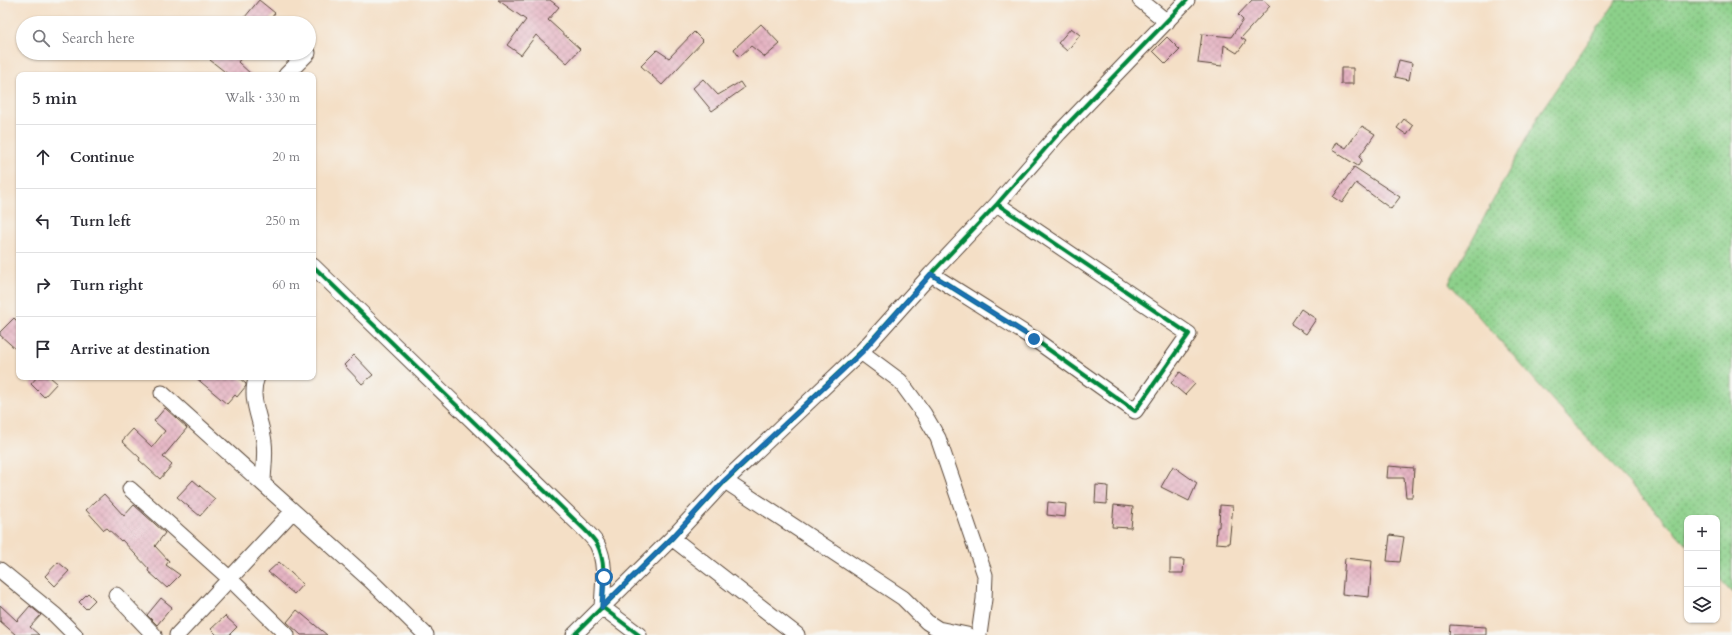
<!DOCTYPE html>
<meta charset="utf-8">
<style>
:root{--surface:#fff;--page:#f7f7f7;--text:#2b2b33;--muted:#7c7c81;--line:#e1e1e2}
body{margin:0;font-family:Cardo,serif;background:var(--page);color:var(--text)}
.controls{position:absolute;right:12px;bottom:12px;display:grid;overflow:hidden;border-radius:8px;box-shadow:0 1px 3px #0004}
.controls button{width:36px;height:36px;display:grid;place-items:center;padding:0;border:0;border-bottom:1px solid var(--line);background:var(--surface);color:var(--text);font:20px sans-serif}
.stop{position:absolute;width:12px;height:12px;margin:-9px;border:3px solid #1f6fb2;border-radius:50%;background:#fff}
.stop.end{background:#1f6fb2;border-color:#fff;box-shadow:0 1px 4px #0008}
.list{margin:0;padding:0;list-style:none}
h2{display:flex;justify-content:space-between;align-items:center;height:52px;margin:0;padding:0 16px;font-size:17px}
h2 small{font-size:13px;font-weight:400;color:var(--muted)}
.list li{display:grid;grid-template-columns:26px 1fr auto;gap:12px;align-items:center;box-sizing:border-box;height:64px;padding:0 16px;border-top:1px solid var(--line)}
.list b{display:block;font-size:15px;white-space:nowrap}
.list em{font-size:13px;font-style:normal;color:var(--muted)}
.icon{flex:none;width:22px;height:22px;fill:none;stroke:currentColor;stroke-width:2;stroke-linecap:round;stroke-linejoin:round}
.map{position:relative;flex:none;width:1732px;height:635px;overflow:hidden}
.search{position:absolute;background:var(--surface);box-shadow:0 1px 3px #0004;left:16px;top:16px;width:300px;height:44px;display:flex;align-items:center;gap:10px;box-sizing:border-box;padding:0 14px;border-radius:22px;color:var(--muted);font-size:15px}
.panel{position:absolute;background:var(--surface);box-shadow:0 1px 3px #0004;left:16px;top:72px;width:300px;height:308px;border-radius:8px}
.map>svg:first-child{display:block}
.grass{fill:url(#grass-dots);stroke:#647d54}
.building{fill:url(#building-cross-hatch)}
.lines{fill:none;stroke-linecap:round;stroke-linejoin:round}
.minor-casing{stroke:#574537;stroke-width:17}
.minor{stroke:#fff;stroke-width:15}
.cycleway-casing{stroke:#f6f6f2;stroke-width:6}
.cycleway{stroke:#00873e;stroke-width:4}
.route{stroke:#1f6fb2;stroke-width:5}
</style>
<div class="map">
<svg width="1732" height="635" viewBox="0 0 1732 635">
<defs>
<pattern id="grass-dots" width="8" height="8" patternUnits="userSpaceOnUse"><rect width="8" height="8" fill="#8cd08a"/><path d="M2 2h.1M6 6h.1" fill="none" stroke="#74a970" stroke-width="1.8" stroke-linecap="round"/></pattern>
<pattern id="building-cross-hatch" width="8" height="8" patternUnits="userSpaceOnUse"><rect width="8" height="8" fill="#e5b3c2"/><path d="M0 0l8 8M0 8l8-8" fill="none" stroke="#c59aa6"/></pattern>
</defs>
<rect width="100%" height="100%" fill="#f6f6f2"/>
<filter id="ink" filterUnits="userSpaceOnUse"><feTurbulence type="fractalNoise" baseFrequency=".025" numOctaves="2"/><feDisplacementMap in="SourceGraphic" scale="8" xChannelSelector="R" yChannelSelector="G"/><feConvolveMatrix kernelMatrix="1 2 1 2 8 2 1 2 1" color-interpolation-filters="sRGB"/></filter>
<filter id="wash" filterUnits="userSpaceOnUse"><feTurbulence type="fractalNoise" baseFrequency=".012" numOctaves="4" result="noise"/><feDisplacementMap in="SourceGraphic" scale="16" xChannelSelector="R" yChannelSelector="G"/><feGaussianBlur stdDeviation="0.9" result="paint"/><feColorMatrix in="noise" values="0 0 0 0 0 0 0 0 0 0 0 0 0 0 0 0 0 1.4 0 .05"/><feComposite in="paint" operator="in"/></filter>
<g filter="url(#wash)">
<rect width="100%" height="100%" fill="#f4dfc6"/>
<path class="grass" d="M1617,0H1732V593L1717,577V518H1687V545L1571,421L1449,283L1541,111Z"/>
<g id="blocks">
<path class="building" d="M259,0L275,13L267,23H240Z
M498,0H550L559,7L548,20L580,49L567,63L536,35L521,55L507,45L526,20Z
M1252,0H1263L1270,6L1241,38L1246,41L1237,53L1224,45L1222,66L1198,63L1202,34L1231,37L1243,20L1238,15Z
M761,24L780,44L765,57L751,46L739,57L734,49Z
M1071,28L1080,35L1067,51L1058,43Z
M694,32L703,41L662,85L641,66L657,50L669,58Z
M1167,37L1180,50L1166,64L1153,51Z
M216,53H245L238,62L252,75H229L210,60Z
M1399,60L1412,63L1409,80L1395,77Z
M1341,68H1353V84H1341Z
M703,79L718,95L740,82L744,88L712,111L693,88Z
M1404,119L1413,126L1407,135L1397,128Z
M1362,126L1375,134L1359,157L1362,160L1358,166L1332,150L1336,142L1346,148Z
M1354,167L1400,197L1391,209L1356,183L1342,203L1333,197Z
M1301,309L1316,319L1306,334L1291,324Z
M14,318L19,323V352L0,335V332Z
M354,355L373,375L362,384L344,365Z
M1180,372L1195,384L1185,395L1171,383Z
M37,377H50L57,383L44,397L31,384Z
M195,377H238L246,384V386L237,397L235,395L227,404Z
M165,408L187,428L163,457L172,465L160,479L139,460L140,458L122,441L133,429L152,447L165,431L154,421Z
M1173,466L1197,483L1189,501L1161,487Z
M1388,466L1414,468L1412,497H1406L1404,478H1387Z
M193,480L215,499L200,516L177,497Z
M1096,485L1108,486L1107,504L1095,503Z
M104,494L124,516L134,505L165,533L155,546L169,561L166,565L180,575L167,588L148,571L149,569L122,540L121,541L107,528L104,530L86,510Z
M1048,502L1066,504L1065,517L1047,515Z
M1114,505L1133,507L1131,528L1112,527Z
M1220,505L1233,506L1229,544L1216,543L1217,527H1219Z
M1390,535L1404,537L1400,562L1387,561Z
M1345,558L1372,561L1369,597L1342,594Z
M1170,559L1184,560L1183,573H1170Z
M58,562L69,571L55,586L45,576Z
M279,562L303,584L294,594L268,572Z
M88,593L95,600L86,609L79,602Z
M161,598L172,607L157,625L147,615Z
M0,605L17,621L30,606L41,615L30,627L39,635H16L0,621Z
M297,610L327,635H301L287,622Z
M225,616L237,627L229,635H217L211,629Z
M1450,625L1486,627V635H1449Z"/>
</g>
</g>
<g filter="url(#ink)">
<use href="#blocks" fill-opacity="0" stroke="#574537" stroke-width="1"/>
<g class="lines">
<g class="minor-casing">
<path id="minor" d="M1140,0L1167,22
M286,75L308,53
M313,266L585,530C589,534 594,539 597,544C607,563 603,587 602,607L639,635
M931,274L1034,339L1135,411L1189,334L997,204
M861,352L900,381L924,414L938,438L985,575L984,599L979,635
M257,377C248,398 262,421 264,442C266,456 263,470 263,483
M162,393L371,581L426,635
M725,481L903,598L927,622L938,629L967,635
M130,489L229,578L287,635
M672,538L797,635
M0,570L55,615L75,635
M116,595L154,635
M177,635L293,511
M574,635L672,538L725,481L861,352L931,274L997,204L1059,133L1187,0"/>
</g>
<use href="#minor" class="minor"/>
<g class="cycleway-casing">
<path id="cycleway" d="M313,266L585,530C589,534 594,539 597,544C607,563 603,587 602,607L639,635
M931,274L1034,339L1135,411L1189,334L997,204
M574,635L672,538L725,481L861,352L931,274L997,204L1059,133L1187,0"/>
</g>
<use href="#cycleway" class="cycleway"/>
</g>
</g>
<g class="lines" filter="url(#ink)">
<path class="route" d="M604,577L602,607L672,538L724,481L862,352L931,274L1034,339"/>
</g>
</svg>
<div class="controls">
<button>+</button>
<button>−</button>
<button><svg class="icon" aria-label="layers" viewBox="0 0 24 24"><path d="M12 4l9 5-9 5-9-5zM3 14l9 5 9-5"/></svg></button>
</div>
<div class="stop" style="left:604px;top:577px"></div>
<div class="stop end" style="left:1034px;top:339px"></div>
<div class="search"><svg class="icon" aria-label="search" viewBox="0 0 24 24"><circle cx="10" cy="10" r="6"/><path d="M15 15l6 6"/></svg>Search here</div>
<section class="panel">
<h2>5 min<small>Walk · 330 m</small></h2>
<ul class="list">
<li><svg class="icon" aria-label="ahead" viewBox="0 0 24 24"><path d="M12 20V5M6 11l6-6 6 6"/></svg><div><b>Continue</b></div><em>20 m</em></li>
<li><svg class="icon" aria-label="left" viewBox="0 0 24 24"><path d="M17 20v-9H6M10 6l-5 5 5 5"/></svg><div><b>Turn left</b></div><em>250 m</em></li>
<li><svg class="icon" aria-label="right" viewBox="0 0 24 24"><path d="M7 20v-9h11M14 6l5 5-5 5"/></svg><div><b>Turn right</b></div><em>60 m</em></li>
<li><svg class="icon" aria-label="arrive" viewBox="0 0 24 24"><path d="M6 21V4h12l-3 4 3 4H6"/></svg><div><b>Arrive at destination</b></div></li>
</ul>
</section>
</div>
